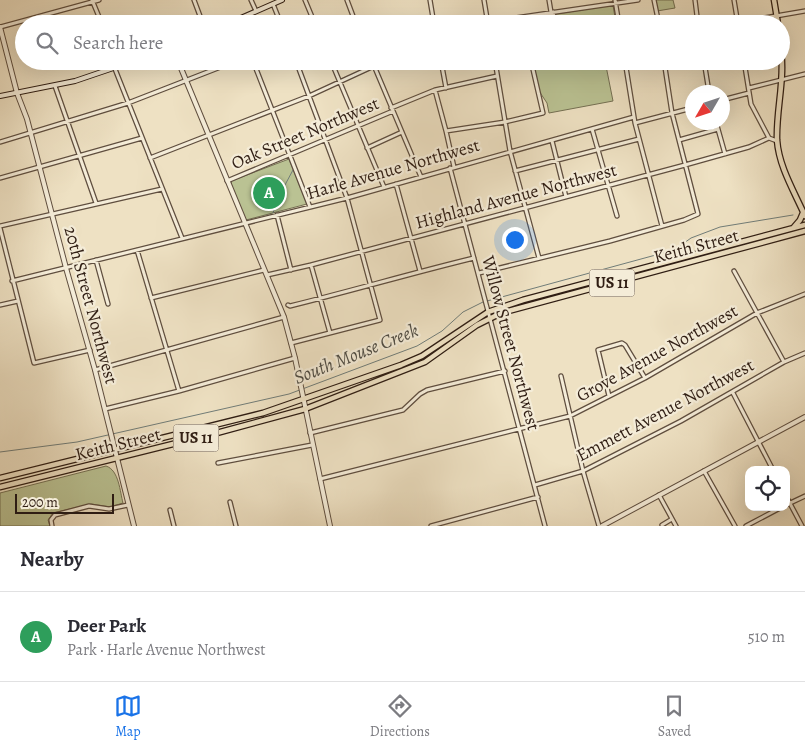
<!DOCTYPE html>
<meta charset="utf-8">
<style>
:root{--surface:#fff;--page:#f2f2f3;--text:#2b2b33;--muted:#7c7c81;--line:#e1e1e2;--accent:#1a73e8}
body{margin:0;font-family:Alegreya,serif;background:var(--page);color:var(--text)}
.controls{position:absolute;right:15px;bottom:15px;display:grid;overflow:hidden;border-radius:10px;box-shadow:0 5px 20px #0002}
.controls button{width:45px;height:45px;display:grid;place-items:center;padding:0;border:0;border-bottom:1px solid var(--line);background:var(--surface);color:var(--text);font:25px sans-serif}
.compass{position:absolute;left:685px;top:85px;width:45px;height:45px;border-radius:50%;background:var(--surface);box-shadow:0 5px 20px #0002;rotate:231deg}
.scale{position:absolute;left:15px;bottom:12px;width:99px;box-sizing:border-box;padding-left:5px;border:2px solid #2f1d13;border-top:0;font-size:14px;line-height:18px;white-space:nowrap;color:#2f1d13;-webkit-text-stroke:4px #f4ecd8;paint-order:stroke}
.you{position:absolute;left:514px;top:239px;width:18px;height:18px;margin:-12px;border:4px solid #fff;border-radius:50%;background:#1a73e8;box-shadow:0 0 0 8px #1a73e833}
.badge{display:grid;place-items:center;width:32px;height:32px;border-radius:50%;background:var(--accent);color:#fff;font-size:16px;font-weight:700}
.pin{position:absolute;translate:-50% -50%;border:2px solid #fff;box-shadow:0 1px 5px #0006}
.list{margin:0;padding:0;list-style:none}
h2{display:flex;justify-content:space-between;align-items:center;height:65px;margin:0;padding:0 20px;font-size:21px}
h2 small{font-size:16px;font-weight:400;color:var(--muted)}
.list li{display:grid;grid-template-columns:32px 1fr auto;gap:15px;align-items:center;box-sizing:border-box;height:90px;padding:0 20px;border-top:1px solid var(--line)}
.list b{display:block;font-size:19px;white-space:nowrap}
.list p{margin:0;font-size:16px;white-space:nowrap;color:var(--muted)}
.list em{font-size:16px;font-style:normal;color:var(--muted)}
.icon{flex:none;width:28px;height:28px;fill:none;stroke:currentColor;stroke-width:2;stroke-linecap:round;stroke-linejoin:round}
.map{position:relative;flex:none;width:805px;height:526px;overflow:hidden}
.search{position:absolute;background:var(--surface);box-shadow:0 5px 20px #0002;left:15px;right:15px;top:15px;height:55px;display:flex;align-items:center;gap:12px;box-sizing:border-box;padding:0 18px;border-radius:28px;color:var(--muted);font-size:19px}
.sheet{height:155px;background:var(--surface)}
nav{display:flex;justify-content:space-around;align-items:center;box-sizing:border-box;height:70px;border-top:1px solid var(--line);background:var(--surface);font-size:14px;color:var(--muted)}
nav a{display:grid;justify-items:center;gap:2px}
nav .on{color:var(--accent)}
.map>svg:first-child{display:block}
.green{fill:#bac293;stroke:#747053}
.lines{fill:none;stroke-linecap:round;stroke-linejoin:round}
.stream{stroke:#707c78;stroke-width:1}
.minor-casing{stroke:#5f4e3f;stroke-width:5.5}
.tertiary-casing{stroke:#5f4e3f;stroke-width:6}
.secondary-casing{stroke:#2f1d13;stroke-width:6}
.primary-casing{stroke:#2f1d13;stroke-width:7}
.minor{stroke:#f4ecd8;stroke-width:3}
.tertiary{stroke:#f4ecd8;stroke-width:4}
.secondary{stroke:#f4ecd8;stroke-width:4}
.primary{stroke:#eee1c3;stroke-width:4.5}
.labels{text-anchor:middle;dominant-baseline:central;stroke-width:4.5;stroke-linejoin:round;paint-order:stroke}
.shield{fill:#f4ecd8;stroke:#6a5b4e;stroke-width:1}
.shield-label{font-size:16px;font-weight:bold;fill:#2f1d13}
.street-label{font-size:18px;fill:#2f1d13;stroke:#f4ecd8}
.water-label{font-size:19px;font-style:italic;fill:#4f4d45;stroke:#f4ecd8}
</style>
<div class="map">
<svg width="805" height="526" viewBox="0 0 805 526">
<rect width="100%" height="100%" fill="#eee1c3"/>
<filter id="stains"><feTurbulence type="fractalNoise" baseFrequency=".004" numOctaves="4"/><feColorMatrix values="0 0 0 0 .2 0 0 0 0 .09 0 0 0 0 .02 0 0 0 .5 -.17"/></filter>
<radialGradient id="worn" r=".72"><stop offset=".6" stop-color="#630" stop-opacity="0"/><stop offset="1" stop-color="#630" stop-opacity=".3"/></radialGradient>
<path class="green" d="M654,0H673L675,8L657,11Z
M613,5L616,24H558L556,14Z
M533,61H605L613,101L549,113L547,103L539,91Z
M289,159L307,204L246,220L232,188L231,181Z
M106,466C119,470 120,492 123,503L110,507L91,504L53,513L48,520L50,526H0V493Z"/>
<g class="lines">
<path class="stream" d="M273,213L278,198L293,170
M487,301L663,253L680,246L691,238L720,227L793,215
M0,452L77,442L289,394L417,346L442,331L463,312L483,302"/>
<g class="minor-casing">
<path id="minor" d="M92,0L102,24
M194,0L203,24
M251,0L256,11
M305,0L315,24
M347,0L356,24
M430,0L434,24
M484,0L488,24
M549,0L551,12
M615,0L619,24
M654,0L659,24
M695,0L698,24
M734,0L738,24
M273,4L281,24
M553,12L555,24
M488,22L638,0
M729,24L805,11
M0,27L99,0
M253,61L310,207
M331,61L384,187
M372,61L421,177
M441,61L446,88
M495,61L510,151L539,258
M625,61L635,123L662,226
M704,61L709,92
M744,61L751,104L769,138L777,141
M115,69L182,238
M55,86L96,203
M749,88L805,74
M435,90L446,131L454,167
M722,100L749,93
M391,108L435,90L497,76
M716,122L725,154
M635,123L692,108
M592,129L617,216
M446,131L505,122L543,113L531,61
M679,140L718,129
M552,141L566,197
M0,142L128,103L236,61
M367,148L402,132
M150,158L309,96L374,66
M450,168L545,526
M515,171L639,139
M0,178L142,138
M227,181L393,111
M396,184L420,271
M277,215L291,270
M0,226L162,189
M0,228L34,363L90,350
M137,250L179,391
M96,260L108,304
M311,265L330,333
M734,271L784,362
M479,273L610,241L684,220L698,214L672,113L664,61
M267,275L311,265L685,165L749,147L769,138
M12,281L347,198L634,117
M151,298L264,270
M0,305L18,301
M288,305L290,306C351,291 412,273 474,258
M291,343L380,320L347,198L296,61
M95,370L284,317
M561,376L583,471L599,526
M733,393L773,470
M609,396L598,350L622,343L625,345L645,378
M105,409L179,391L295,358
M310,433L403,410L420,394L427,390L505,371
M218,463L312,445
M704,471L735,526
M320,479L570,416L645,378L757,313L805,294
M535,485L583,471L681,421L784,362L805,353
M659,495L676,526
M786,496L802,526
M230,502L236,526
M786,505L805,496
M170,510L174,526
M662,525L672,519
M52,526L51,520L55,515L89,506L109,509L128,505
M431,526L538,497
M746,526L782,507"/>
</g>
<g class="tertiary-casing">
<path id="tertiary" d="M0,27L17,93L27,119L66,268L95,370L134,526
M178,61L284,317L295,358L330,526
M602,526L805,417"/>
</g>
<g class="secondary-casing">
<path id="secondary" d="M227,24L282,0
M0,96L75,81L134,61"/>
</g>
<g class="primary-casing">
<path id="primary" d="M774,0L778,24
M781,51C785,80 776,110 777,140C779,167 794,191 805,216
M794,227L800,220L803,213
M0,478L263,413L401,365L422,356L488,312L523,300L805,225
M0,487L213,434L305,409L425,362L477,325L501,313L805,231"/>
</g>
<use href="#minor" class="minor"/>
<use href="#tertiary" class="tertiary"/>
<use href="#secondary" class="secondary"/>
<use href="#primary" class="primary"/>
</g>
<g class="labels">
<g class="shield">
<rect x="589.5" y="269.5" width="45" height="27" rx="4"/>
<rect x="173.5" y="424.5" width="45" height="27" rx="4"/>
</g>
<g class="shield-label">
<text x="612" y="283">US 11</text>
<text x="196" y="438">US 11</text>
</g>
<g class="street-label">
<text transform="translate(305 133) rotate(-23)">Oak Street Northwest</text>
<text transform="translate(393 169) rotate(-16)">Harle Avenue Northwest</text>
<text transform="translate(516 196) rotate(-15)">Highland Avenue Northwest</text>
<text transform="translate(696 246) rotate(-15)">Keith Street</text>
<text transform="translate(91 305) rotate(75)">20th Street Northwest</text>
<text transform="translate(511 343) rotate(75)">Willow Street Northwest</text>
<text transform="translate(657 353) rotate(-29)">Grove Avenue Northwest</text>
<text transform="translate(665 410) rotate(-28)">Emmett Avenue Northwest</text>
<text transform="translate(118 444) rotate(-14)">Keith Street</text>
</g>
<g class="water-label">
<text transform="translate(356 354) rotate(-22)">South Mouse Creek</text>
</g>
</g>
<rect width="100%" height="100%" filter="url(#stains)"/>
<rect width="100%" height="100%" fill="url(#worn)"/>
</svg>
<div class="controls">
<button><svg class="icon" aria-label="locate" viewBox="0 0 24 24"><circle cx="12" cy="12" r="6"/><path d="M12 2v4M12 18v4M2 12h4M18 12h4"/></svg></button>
</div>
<svg class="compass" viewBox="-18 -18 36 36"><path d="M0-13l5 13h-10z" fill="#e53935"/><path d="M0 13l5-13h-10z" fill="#7c7c81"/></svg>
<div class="scale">200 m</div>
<div class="you"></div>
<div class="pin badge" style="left:269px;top:193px;background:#2e9e5b">A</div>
<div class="search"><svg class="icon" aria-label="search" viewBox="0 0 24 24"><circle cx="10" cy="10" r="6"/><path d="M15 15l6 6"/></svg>Search here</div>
</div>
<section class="sheet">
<h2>Nearby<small></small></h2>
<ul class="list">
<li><span class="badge" style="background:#2e9e5b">A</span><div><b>Deer Park</b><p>Park · Harle Avenue Northwest</p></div><em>510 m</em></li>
</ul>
</section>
<nav>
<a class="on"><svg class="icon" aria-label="map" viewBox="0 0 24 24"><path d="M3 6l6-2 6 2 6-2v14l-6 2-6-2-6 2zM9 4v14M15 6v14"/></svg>Map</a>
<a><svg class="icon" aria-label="directions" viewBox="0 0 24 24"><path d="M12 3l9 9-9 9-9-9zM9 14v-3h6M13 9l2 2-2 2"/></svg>Directions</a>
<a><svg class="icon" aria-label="saved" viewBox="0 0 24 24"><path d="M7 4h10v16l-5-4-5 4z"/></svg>Saved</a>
</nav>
